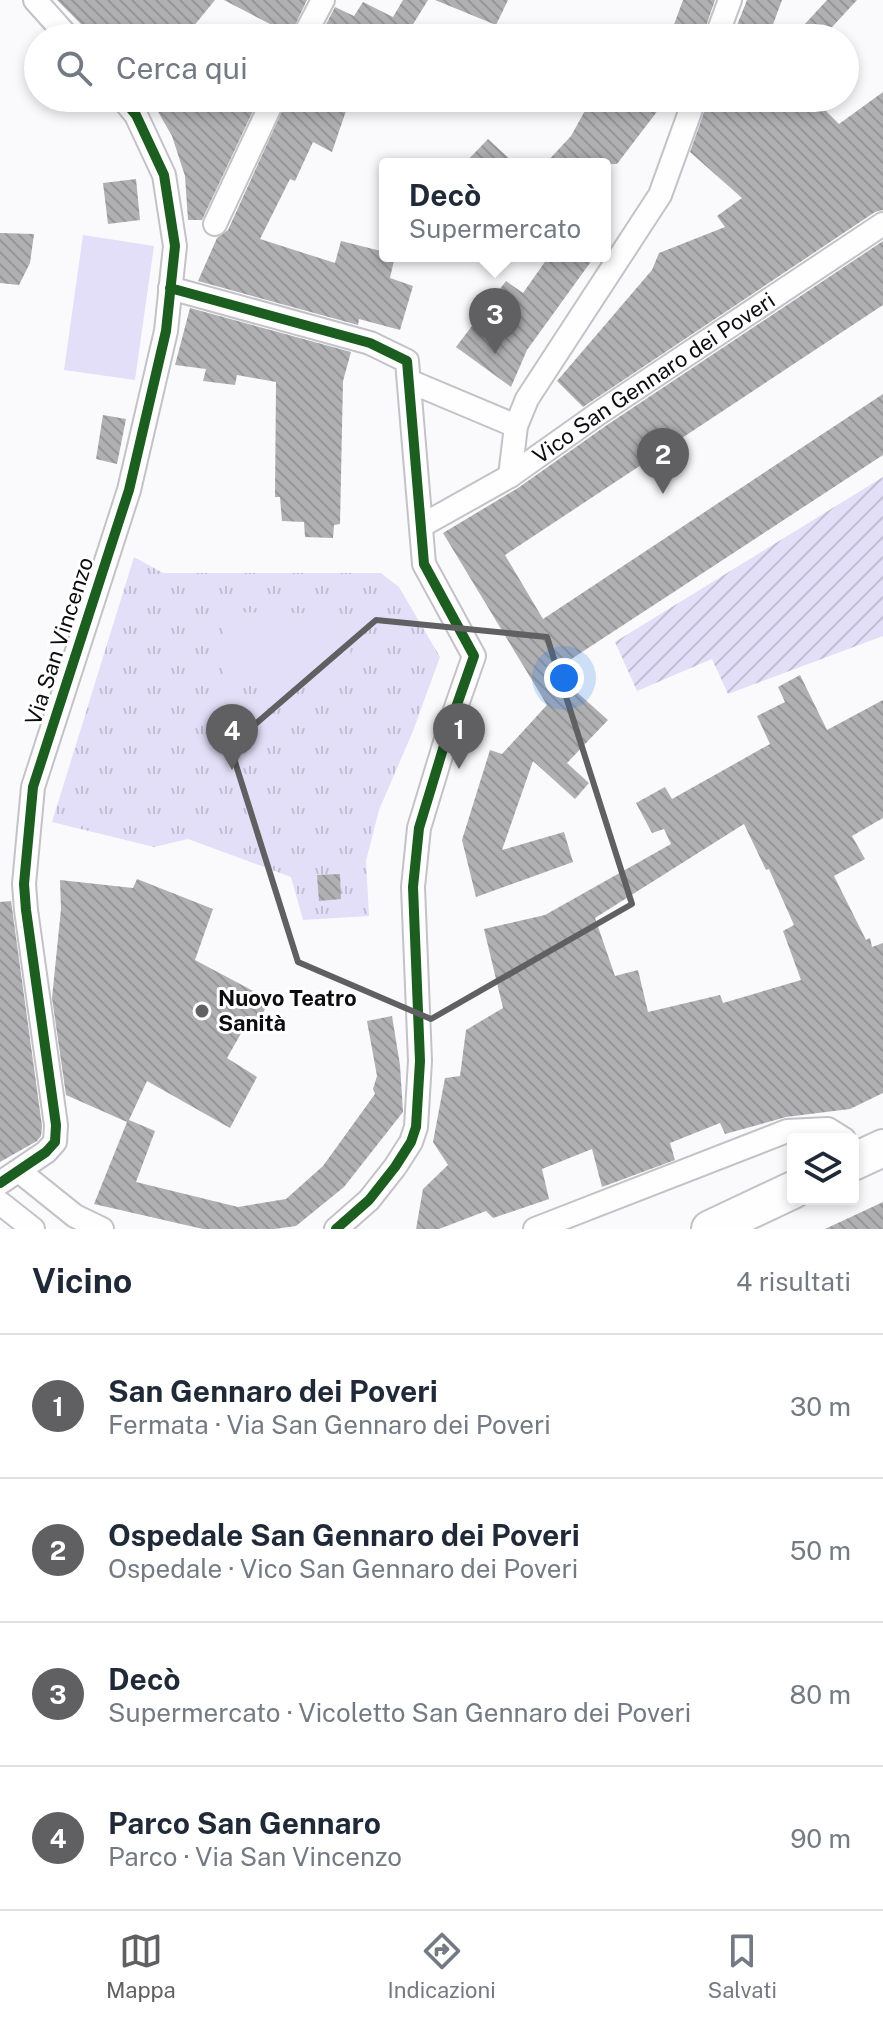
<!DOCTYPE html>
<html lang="it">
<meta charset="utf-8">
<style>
:root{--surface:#fff;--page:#f6f6f7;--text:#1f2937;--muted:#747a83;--line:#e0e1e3;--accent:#606063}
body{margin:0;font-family:"Public Sans",sans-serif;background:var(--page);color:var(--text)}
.controls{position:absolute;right:24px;bottom:24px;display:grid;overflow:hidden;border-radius:8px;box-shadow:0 4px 12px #0003}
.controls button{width:72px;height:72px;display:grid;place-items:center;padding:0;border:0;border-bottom:2px solid var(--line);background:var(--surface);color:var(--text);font:40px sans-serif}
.you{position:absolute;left:564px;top:678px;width:28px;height:28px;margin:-20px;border:6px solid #fff;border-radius:50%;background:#1a73e8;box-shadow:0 0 0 12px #1a73e833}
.badge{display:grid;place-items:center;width:52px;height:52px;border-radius:50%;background:var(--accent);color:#fff;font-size:26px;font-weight:700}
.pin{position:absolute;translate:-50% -66px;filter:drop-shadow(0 2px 4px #0008)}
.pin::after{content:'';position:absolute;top:42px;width:28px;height:24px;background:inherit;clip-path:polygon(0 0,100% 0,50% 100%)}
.popup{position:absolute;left:379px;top:158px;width:232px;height:104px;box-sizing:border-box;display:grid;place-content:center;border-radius:8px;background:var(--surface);filter:drop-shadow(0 2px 6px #0005);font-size:26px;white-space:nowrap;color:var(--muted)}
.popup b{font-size:30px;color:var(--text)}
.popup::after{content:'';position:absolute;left:50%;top:100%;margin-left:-16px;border:16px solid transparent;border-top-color:var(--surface)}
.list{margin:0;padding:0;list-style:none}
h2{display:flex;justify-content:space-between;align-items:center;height:104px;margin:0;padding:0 32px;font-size:34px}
h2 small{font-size:26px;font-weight:400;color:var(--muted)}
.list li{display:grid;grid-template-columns:52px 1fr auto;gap:24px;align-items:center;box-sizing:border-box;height:144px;padding:0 32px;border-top:2px solid var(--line)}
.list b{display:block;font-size:30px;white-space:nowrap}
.list p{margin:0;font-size:26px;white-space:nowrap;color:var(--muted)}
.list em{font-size:26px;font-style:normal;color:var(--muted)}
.icon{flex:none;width:44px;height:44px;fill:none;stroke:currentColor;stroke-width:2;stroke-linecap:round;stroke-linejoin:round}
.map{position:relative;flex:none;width:883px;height:1229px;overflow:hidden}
.search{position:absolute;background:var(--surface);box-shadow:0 4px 12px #0003;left:24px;right:24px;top:24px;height:88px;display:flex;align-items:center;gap:20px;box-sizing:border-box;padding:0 28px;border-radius:44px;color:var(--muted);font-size:30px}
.sheet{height:680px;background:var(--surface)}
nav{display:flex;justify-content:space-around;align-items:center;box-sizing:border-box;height:112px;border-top:2px solid var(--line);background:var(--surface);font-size:22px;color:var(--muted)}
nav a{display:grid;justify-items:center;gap:4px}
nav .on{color:var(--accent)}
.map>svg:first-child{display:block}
.park{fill:url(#park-tufts)}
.garden{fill:url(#garden-furrows)}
.pitch{fill:#e3dff8}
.building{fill:url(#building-back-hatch);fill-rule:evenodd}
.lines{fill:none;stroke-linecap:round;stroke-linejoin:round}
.street-casing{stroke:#c3c2c6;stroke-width:26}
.primary-casing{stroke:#c3c2c6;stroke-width:40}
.street{stroke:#fefeff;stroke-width:22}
.primary{stroke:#fefeff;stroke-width:36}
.cycleway-casing{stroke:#fff;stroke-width:15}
.cycleway{stroke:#1b5e20;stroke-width:10}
.marked{fill:none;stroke:#606063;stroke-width:6;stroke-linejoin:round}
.poi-dot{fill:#606063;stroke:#fff;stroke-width:3}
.labels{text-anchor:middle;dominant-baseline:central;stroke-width:6;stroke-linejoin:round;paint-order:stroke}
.street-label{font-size:22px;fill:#0d0d10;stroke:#fff}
.poi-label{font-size:22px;font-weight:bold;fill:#0d0d10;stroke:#fff;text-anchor:start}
</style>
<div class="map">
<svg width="883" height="1229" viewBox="0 0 883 1229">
<defs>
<pattern id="park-tufts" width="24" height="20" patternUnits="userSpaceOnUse" patternTransform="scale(2)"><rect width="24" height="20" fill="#e3dff8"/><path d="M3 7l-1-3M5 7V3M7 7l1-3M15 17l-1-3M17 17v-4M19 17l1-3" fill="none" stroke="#c2bed4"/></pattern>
<pattern id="garden-furrows" width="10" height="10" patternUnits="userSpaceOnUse" patternTransform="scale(2)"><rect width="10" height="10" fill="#e3dff8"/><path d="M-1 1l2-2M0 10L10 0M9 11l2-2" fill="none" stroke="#c2bed4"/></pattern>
<pattern id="building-back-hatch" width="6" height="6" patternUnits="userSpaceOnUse" patternTransform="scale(2)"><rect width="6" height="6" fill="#b0b0b3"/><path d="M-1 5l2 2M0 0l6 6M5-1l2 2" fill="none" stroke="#969699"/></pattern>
</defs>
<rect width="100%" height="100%" fill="#fafafc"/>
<path class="park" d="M134,557L163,573H381L399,587L440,657L413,731L379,810L366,861L369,916L303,920L291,877L188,839L154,847L52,822Z"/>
<path class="garden" d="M883,477V636L728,694L712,659L637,691L615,642Z"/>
<path class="pitch" d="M83,235L154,246L135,380L64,370Z
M225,612L351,614L350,682L224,680Z
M257,802L271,807L269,810L275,821L266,845L250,846L243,837Z"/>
<path class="building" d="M57,0H215L184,38H95Z
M224,0H307L289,38H262L270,24Z
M403,0H428L412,26L438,38H319L335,7L354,16L363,2L393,17Z
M435,0H508L496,25Z
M683,0H715L702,38H669Z
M747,0H782L768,38H732Z
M827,0H857L822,38H792Z
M883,92V210L875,212L583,407L557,381L652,270L659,253L725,227L717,216L742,198L690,152L709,98H813L839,124Z
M150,98H259L202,220H188L185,176L172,136Z
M288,98H325L347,108L332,152L313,142L295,181L290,179L260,239L335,263L341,241L385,252V256H395L390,278L413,286L400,330L359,319L358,325L198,281L217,238L228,230Z
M592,98H641L659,109L617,164H545L571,136Z
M488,139L515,164H464Z
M136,179L140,220L108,224L103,183Z
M0,233L34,234L30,263L19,285L0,283Z
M883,241V305L505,555L543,619L883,394V455L553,671L608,720L567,763L589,783L575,799L533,761L502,850L564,832L573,862L476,897L462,840L490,750L502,754L547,705L443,533L518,488L607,425Z
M549,256H595L527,350L511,387L456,347L506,281L523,293Z
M190,308L351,352L343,381L340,524L334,525L333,538L305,537L304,522L282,521L280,497H275L276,382L237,375L235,385L203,381L206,369L175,365Z
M103,415L126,419L117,464L96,459Z
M800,675L827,730L883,700V818L852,836L865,859L834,876L866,940L870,938L872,947L883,943V1093L850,1109L786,1117L725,1134L720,1123L670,1143L675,1160L602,1187L592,1149L542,1169L549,1199L493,1218L486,1211L439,1229H416L423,1189L448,1165L433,1142L445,1078L460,1076L466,1030L503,1008L484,929L545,915L671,844L664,829L652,833L636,803L665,787L672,799L770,744L757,716L785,702L778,687ZM744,824L766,870L769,869L794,925L783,931L801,980L723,1003L720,995L648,1012L638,970L615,976L595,918Z
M340,874L341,899L319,901L317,875Z
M137,879L213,909L195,960L268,999L259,1026L247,1023L227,1058L257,1077L230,1128L147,1081L129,1120L155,1131L136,1182L238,1207L286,1199L323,1166L375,1094L373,1089L377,1076L367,1021L392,1016L400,1065L403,1112L344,1187L296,1226L274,1229H203L94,1204L127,1122L66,1095L52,998L61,909L60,880L133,888Z
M11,901L42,1126L41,1136L37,1141L0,1162V902Z
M883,1202V1229H825Z"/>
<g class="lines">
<g class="street-casing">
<g id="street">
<path d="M35,0L69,38"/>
<path d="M303,38L323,0"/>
<path d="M716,38L730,0"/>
<path d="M215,224L274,98"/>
<path d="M170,288L370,343L407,361L424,564L474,656L453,716L419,828L413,887L420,1061L416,1127L411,1142L395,1167L369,1200L336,1229"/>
<path d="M409,381L516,426"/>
<path d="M510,476L516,426L527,399L660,195L695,98"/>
<path id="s1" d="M421,526L510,476L599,413L883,224"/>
<path d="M19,1171L75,1216L102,1229"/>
<path d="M0,1183L46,1152L55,1142L56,1125L26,910L24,884L33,787L129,490L166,331L175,246L164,175L136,115L122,98"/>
<path d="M0,1203L33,1229"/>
<path d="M535,1229L787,1131L828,1129L844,1139"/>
</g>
</g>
<g class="primary-casing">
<path id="primary" d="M853,1162L883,1148
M710,1229L793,1190"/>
</g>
<use href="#street" class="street"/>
<use href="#primary" class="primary"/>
<g class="cycleway-casing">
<path id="cycleway" d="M170,288L370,343L407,361L424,564L474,656L453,716L419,828L413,887L420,1061L416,1127L411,1142L395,1167L369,1200L336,1229
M0,1183L46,1152L55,1142L56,1125L26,910L24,884L33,787L129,490L166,331L175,246L164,175L136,115L122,98"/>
</g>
<use href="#cycleway" class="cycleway"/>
</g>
<path class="marked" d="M376,620L547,637L632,904L431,1019L298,962L230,746Z"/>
<circle class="poi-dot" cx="202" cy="1011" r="8"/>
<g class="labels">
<g class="street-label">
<text stroke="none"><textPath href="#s1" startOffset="276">Vico San Gennaro dei Poveri</textPath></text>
<text transform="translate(59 641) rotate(-72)">Via San Vincenzo</text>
</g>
<g class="poi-label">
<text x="218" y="998">Nuovo Teatro<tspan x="218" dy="25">Sanità</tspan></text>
</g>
</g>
</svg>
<div class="controls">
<button><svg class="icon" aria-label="layers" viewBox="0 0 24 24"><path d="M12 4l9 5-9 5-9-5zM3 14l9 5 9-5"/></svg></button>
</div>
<div class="you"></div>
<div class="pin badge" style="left:459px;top:769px">1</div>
<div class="pin badge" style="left:663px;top:494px">2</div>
<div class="pin badge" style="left:495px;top:354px">3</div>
<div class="popup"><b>Decò</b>Supermercato</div>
<div class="pin badge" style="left:232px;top:770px">4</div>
<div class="search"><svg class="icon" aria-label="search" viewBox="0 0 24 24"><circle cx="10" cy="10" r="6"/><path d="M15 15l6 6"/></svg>Cerca qui</div>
</div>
<section class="sheet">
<h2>Vicino<small>4 risultati</small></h2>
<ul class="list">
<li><span class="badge">1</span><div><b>San Gennaro dei Poveri</b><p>Fermata · Via San Gennaro dei Poveri</p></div><em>30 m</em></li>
<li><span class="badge">2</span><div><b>Ospedale San Gennaro dei Poveri</b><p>Ospedale · Vico San Gennaro dei Poveri</p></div><em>50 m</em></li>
<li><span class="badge">3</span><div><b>Decò</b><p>Supermercato · Vicoletto San Gennaro dei Poveri</p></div><em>80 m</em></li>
<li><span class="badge">4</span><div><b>Parco San Gennaro</b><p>Parco · Via San Vincenzo</p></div><em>90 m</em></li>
</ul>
</section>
<nav>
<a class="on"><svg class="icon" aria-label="map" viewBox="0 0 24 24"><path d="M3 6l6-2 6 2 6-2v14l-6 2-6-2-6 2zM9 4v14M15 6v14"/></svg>Mappa</a>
<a><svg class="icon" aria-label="directions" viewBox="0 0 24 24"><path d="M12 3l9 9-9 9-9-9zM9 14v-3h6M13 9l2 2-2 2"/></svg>Indicazioni</a>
<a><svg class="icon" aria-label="saved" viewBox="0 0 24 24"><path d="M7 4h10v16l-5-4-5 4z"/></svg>Salvati</a>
</nav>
